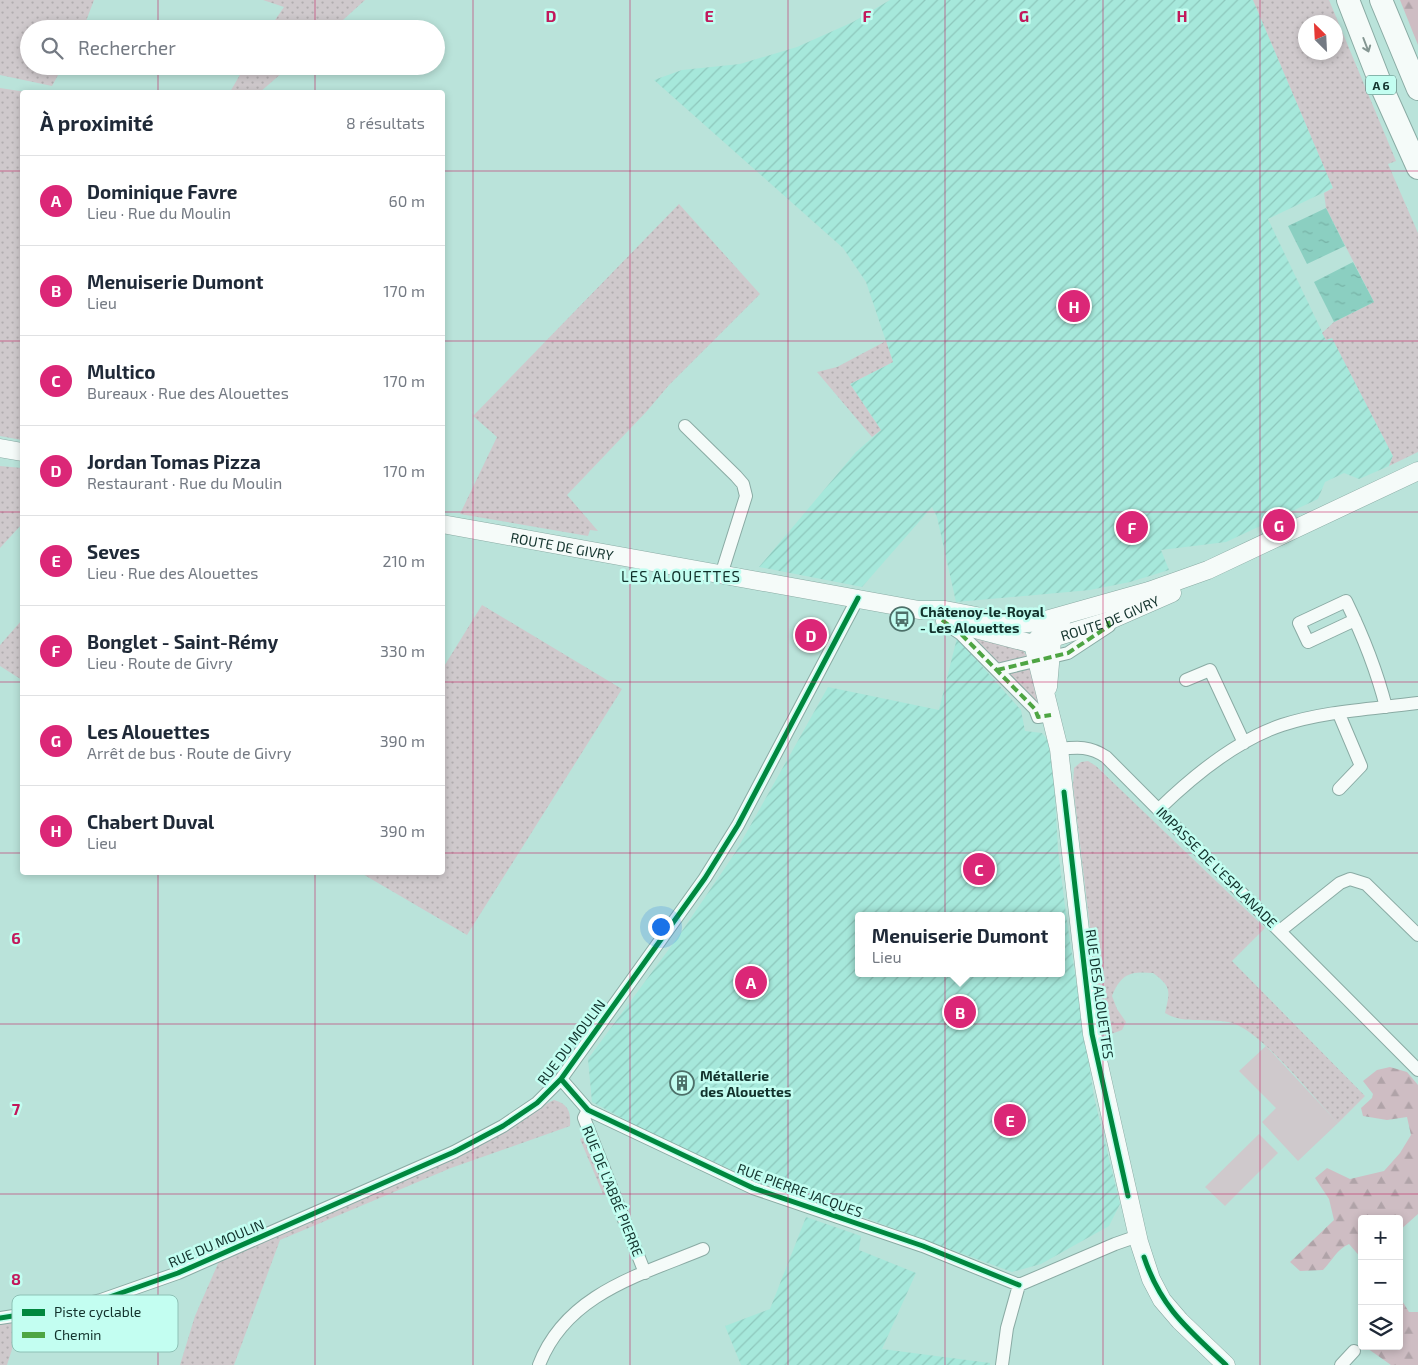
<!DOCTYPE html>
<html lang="fr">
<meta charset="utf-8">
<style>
:root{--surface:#fff;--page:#f2f2f3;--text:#1f2937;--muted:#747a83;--line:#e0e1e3;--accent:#db2777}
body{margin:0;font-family:"Exo 2",sans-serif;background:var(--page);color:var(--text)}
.controls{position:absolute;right:15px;bottom:15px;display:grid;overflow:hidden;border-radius:5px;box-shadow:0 2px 8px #0003}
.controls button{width:45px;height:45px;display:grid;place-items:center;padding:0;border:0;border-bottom:1px solid var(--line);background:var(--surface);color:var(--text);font:25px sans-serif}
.compass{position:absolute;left:1298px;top:15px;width:45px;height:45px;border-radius:50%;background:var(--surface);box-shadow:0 2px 8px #0003;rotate:336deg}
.you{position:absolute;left:660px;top:926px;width:18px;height:18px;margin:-12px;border:4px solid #fff;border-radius:50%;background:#1a73e8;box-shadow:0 0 0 8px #1a73e833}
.badge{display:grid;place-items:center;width:32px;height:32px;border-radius:50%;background:var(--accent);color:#fff;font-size:16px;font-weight:700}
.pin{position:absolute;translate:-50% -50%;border:2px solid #fff;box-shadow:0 1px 5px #0006}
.popup{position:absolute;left:855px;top:912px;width:210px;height:65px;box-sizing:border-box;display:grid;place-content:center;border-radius:5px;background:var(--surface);filter:drop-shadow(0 1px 4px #0005);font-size:16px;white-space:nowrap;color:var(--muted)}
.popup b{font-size:19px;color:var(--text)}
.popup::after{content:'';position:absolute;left:50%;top:100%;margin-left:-10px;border:10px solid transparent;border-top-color:var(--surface)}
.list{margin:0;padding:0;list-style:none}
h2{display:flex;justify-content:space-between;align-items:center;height:65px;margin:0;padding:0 20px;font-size:21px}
h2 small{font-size:16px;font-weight:400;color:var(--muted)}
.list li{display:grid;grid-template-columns:32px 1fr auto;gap:15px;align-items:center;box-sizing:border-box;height:90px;padding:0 20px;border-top:1px solid var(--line)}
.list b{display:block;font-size:19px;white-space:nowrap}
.list p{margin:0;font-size:16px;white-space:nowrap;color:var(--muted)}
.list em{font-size:16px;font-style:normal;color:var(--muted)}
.icon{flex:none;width:28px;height:28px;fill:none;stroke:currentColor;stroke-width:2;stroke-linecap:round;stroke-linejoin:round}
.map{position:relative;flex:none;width:1418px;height:1365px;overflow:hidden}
.search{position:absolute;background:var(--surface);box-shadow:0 2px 8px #0003;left:20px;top:20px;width:425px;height:55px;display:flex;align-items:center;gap:12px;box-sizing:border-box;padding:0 18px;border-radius:28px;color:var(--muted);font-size:19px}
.panel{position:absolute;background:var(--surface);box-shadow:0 2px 8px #0003;left:20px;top:90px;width:425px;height:785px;border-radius:5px}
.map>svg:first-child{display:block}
.industrial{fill:url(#industrial-furrows);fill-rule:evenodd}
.grass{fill:url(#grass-dots);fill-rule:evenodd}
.forest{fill:url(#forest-firs)}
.pitch{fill:#cfc9cc}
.water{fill:url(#water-ripples)}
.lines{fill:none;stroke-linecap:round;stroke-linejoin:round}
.street-casing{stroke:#8aaba4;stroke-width:14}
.secondary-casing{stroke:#8aaba4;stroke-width:19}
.highway-casing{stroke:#8aaba4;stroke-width:24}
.street{stroke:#f5fbf9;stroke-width:12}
.secondary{stroke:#f5fbf9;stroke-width:18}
.highway{stroke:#f5fbf9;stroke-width:22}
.quiet{stroke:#4ea543;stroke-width:4;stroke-dasharray:8 4;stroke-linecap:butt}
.cycleway-casing{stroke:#c3fef1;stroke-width:8}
.cycleway{stroke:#00873e;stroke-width:5}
.oneway{stroke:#849692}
.grid{fill:none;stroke:#c2185b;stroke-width:1;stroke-opacity:0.55}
.labels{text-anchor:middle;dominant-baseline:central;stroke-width:5;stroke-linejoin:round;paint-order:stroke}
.shield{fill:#c3fef1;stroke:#476f67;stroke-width:1}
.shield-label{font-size:12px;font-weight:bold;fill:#12322c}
.street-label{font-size:14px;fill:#12322c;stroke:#c3fef1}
.poi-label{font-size:14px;font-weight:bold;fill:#12322c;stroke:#c3fef1;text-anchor:start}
.neighbourhood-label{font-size:15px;letter-spacing:1px;fill:#12322c;stroke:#c3fef1}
.key{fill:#c3fef1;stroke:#8ec1b6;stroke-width:1}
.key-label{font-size:14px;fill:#12322c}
.grid-label{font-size:16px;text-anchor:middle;font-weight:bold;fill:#c2185b;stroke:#c3fef1;stroke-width:5;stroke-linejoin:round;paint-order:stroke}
</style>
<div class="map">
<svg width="1418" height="1365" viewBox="0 0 1418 1365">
<defs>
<pattern id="industrial-furrows" width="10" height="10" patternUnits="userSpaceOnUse" patternTransform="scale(1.25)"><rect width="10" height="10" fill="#a6e8db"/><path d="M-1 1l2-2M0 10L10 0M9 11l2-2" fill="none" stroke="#8ec7bc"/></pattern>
<pattern id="grass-dots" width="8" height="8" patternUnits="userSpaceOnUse" patternTransform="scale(1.25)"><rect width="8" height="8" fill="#cfc9cc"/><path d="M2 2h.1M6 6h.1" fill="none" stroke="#b1adaf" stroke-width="1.8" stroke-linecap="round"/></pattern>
<pattern id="forest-firs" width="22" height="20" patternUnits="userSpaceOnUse" patternTransform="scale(1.25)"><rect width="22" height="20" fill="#cebdc3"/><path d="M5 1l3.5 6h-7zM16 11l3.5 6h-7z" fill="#b0a3a8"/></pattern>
<pattern id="water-ripples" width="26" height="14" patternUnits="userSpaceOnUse" patternTransform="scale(1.25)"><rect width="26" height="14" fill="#8bcfc1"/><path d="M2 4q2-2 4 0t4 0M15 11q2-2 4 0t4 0" fill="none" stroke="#77b2a6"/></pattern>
</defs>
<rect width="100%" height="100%" fill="#bae3da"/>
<path class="industrial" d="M890,0H1253L1333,188L1268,219L1326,340L1332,337L1393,456L1389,466L1359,479L1344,473L1325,482L1318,499L1226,542L1161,550L1169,570L1130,582L1090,590L956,602L937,517L932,507L862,587L759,567L856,452L881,430L850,384L893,362L866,282L843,248L654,80L682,70L740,64L797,47L853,22Z
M957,638L1021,710L1025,731L1042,733L1048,741L1054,780L1058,850L1067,922L1094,1097L1120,1204L1109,1226L1041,1264L1012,1272L833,1206L744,1169L734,1171L646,1131L592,1102L588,1059L680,934L735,853L828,687L939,710ZM859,916H1061V973H859Z
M806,1217L861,1236L859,1250L916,1273L882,1349L990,1363V1365H741L725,1326L770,1309Z"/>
<path class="grass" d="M0,0H94L83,29H29V66H63L52,86L0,75Z
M263,0H365L333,29H269L284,7Z
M1253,0H1329L1396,161L1388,164L1418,233V452L1389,466L1393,456L1332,338L1326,340L1322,333L1334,322L1374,302L1326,208L1324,193L1333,188ZM1306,22H1336V52H1306Z
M245,66H290L260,92H230Z
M0,88L26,92H22V440L0,436Z
M679,204L760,294L669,385L647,411L567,495L598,531L590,530L588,536L460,514L497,437L473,416Z
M886,341L893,362L850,384L881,430L872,437L817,372L837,367Z
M0,466L22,468V524L0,548Z
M482,605L622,689L467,935L361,873L442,872L443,668Z
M22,620V680L0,666V645Z
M960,629L1021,648L1027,656L997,667Z
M1031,664L1041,702L1039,710L1002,672Z
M1088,761L1096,766L1265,928L1232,961L1365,1096L1338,1123C1315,1099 1261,1031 1232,1023C1210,1017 1184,1025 1165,1013C1170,991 1172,987 1153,973C1130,971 1121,974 1112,996L1117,1009L1126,1022L1122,1030L1103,1037L1073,785L1074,768L1081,762Z
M554,1100C569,1104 571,1113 570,1126L451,1168L280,1240L234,1365H180L195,1316L220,1259Z
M585,1137L608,1193L603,1194L580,1139Z
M22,1318L7,1365H0V1321Z"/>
<path class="forest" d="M1400,0H1418V45Z
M1390,1067L1407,1072L1418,1085V1214L1399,1231V1219H1362V1259L1349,1244C1337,1249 1332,1261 1323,1270L1300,1271L1290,1262L1334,1220L1329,1199L1315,1178L1327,1168L1350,1179L1384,1171L1400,1153L1411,1135L1407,1117L1387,1120L1363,1116L1361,1108L1372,1098L1373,1094L1363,1081L1377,1070Z
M1399,1296L1409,1312H1418V1365H1391L1364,1346H1399Z"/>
<path class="pitch" d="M1266,1046L1338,1123L1298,1161L1262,1122L1276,1108L1239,1071Z
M1259,1134L1278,1153L1225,1206L1205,1187Z"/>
<path class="water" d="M1326,208L1345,246L1307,264L1288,226Z
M1353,262L1374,302L1334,322L1314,282Z"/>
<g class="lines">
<g class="street-casing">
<path id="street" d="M685,426L736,476L743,484L746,496L721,575
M1355,620L1308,642L1299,623L1346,601C1364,638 1376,668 1386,707
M949,626L961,634L1035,709L1038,717L1051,715
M997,670L1068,653L1109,626V623
M1186,680L1210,670L1244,743
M1339,714L1361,766L1339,789
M1059,749C1078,747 1090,746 1106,757L1418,1070
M1159,809C1192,777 1237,740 1282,725C1325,711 1373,709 1418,703
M1281,930L1340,883L1350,879L1366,884L1418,935
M561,1079L588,1110L753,1188L923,1246L1019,1285
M588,1110L584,1118L645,1273
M1019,1285L1115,1244L1138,1236
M0,1318L70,1307L101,1300L178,1273L454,1152L503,1126L537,1103L561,1079L705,878L738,825L858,598
M539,1365C566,1294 640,1275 703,1249
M1002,1365L1007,1328L1019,1285
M1341,1365L1354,1351"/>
</g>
<g class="secondary-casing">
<g id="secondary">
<path d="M0,448L22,452"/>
<path id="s1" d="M442,524L919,610H945L1017,624L1039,622L1149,591L1208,570L1418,471"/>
<path id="s2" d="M945,621L1033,644L1108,621L1172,593"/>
<path d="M1061,622L1049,626L1033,644L1059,749L1092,1034L1139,1242L1151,1279L1162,1300L1180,1321L1226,1365"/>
<path d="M1046,632L1052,640L1048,687"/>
</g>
</g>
<g class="highway-casing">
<path id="highway" d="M1348,0L1383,90L1418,168
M1381,0L1418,89"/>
</g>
<use href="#street" class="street"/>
<use href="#secondary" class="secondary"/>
<use href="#highway" class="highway"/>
<path class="quiet" d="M942,620L961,634L1035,709L1038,717L1051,715
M997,670L1068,653L1109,626L1108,621"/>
<g class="cycleway-casing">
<path id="cycleway" d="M1064,792L1092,1034L1128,1196
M561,1079L588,1110L753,1188L923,1246L1019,1285
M1144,1257C1161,1308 1188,1329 1226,1365
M0,1318L70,1307L101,1300L178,1273L454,1152L503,1126L537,1103L561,1079L705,878L738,825L858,598"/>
</g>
<use href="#cycleway" class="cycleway"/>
</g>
<defs><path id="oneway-shaft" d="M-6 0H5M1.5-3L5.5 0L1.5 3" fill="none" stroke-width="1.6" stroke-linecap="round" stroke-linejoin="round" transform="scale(1.25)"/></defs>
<use class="oneway" href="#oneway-shaft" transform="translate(1366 45) rotate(69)"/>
<path class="grid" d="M158,0V29M315,0V29M473,0V1365M630,0V1365M788,0V1365M945,0V1365M1103,0V1365M1260,0V1365M158,66V92M315,66V92M0,171H22M442,171H1418M0,341H22M442,341H1418M0,512H22M442,512H1418M0,682H22M442,682H1418M0,853H22M442,853H1418M158,872V1365M315,872V1365M0,1024H1418M0,1194H1418"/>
<defs>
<g id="bus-ring" transform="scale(1.25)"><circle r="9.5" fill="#c3fef1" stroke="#4d7069" stroke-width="1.5"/><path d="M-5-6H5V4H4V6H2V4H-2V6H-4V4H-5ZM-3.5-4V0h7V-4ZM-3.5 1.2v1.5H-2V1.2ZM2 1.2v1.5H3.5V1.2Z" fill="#4d7069"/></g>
<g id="building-ring" transform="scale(1.25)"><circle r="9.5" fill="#c3fef1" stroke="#4d7069" stroke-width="1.5"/><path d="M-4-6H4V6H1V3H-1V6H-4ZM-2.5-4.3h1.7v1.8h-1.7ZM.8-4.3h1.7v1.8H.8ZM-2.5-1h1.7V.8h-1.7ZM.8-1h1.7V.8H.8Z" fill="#4d7069"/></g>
</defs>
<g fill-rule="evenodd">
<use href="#bus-ring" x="902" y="619"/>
<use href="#building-ring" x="682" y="1083"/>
</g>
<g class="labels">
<rect class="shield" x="1366" y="75.5" width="30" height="19" rx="4"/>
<g class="shield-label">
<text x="1381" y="85">A 6</text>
</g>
<g class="street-label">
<text stroke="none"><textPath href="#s1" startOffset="122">ROUTE DE GIVRY</textPath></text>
<text stroke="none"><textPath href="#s2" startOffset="172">ROUTE DE GIVRY</textPath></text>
<text transform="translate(1217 867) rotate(45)">IMPASSE DE L'ESPLANADE</text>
<text transform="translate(1100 994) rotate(82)">RUE DES ALOUETTES</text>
<text transform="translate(571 1042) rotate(-53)">RUE DU MOULIN</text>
<text transform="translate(800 1190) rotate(20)">RUE PIERRE JACQUES</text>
<text transform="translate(613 1191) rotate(68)">RUE DE L'ABBÉ PIERRE</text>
<text transform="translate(216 1243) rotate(-23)">RUE DU MOULIN</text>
</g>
<g class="poi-label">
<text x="920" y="611">Châtenoy-le-Royal<tspan x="920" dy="16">- Les Alouettes</tspan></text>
<text x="700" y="1075">Métallerie<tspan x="700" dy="16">des Alouettes</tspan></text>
</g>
<g class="neighbourhood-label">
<text x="681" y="576">LES ALOUETTES</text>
</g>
</g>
<rect x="12" y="1295" width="166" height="57" rx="8" class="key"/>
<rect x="22" y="1309" width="23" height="7" fill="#00873e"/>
<rect x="22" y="1332" width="23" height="6" fill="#4ea543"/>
<g class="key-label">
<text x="54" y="1317">Piste cyclable</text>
<text x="54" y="1340">Chemin</text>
</g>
<g class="grid-label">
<text x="551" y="22">D</text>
<text x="709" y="22">E</text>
<text x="867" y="22">F</text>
<text x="1024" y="22">G</text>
<text x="1182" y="22">H</text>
<text x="16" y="944">6</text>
<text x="16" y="1115">7</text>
<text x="16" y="1285">8</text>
</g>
</svg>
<div class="controls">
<button>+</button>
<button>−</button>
<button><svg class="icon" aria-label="layers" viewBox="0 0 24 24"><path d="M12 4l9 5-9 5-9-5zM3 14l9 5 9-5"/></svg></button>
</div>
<svg class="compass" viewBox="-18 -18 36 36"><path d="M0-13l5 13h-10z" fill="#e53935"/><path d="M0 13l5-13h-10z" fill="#747a83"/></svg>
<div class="you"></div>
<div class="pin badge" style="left:751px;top:982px">A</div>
<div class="pin badge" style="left:960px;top:1012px">B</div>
<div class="popup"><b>Menuiserie Dumont</b>Lieu</div>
<div class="pin badge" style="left:979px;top:869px">C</div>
<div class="pin badge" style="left:811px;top:635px">D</div>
<div class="pin badge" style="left:1010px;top:1120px">E</div>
<div class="pin badge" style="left:1132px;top:527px">F</div>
<div class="pin badge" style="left:1279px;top:525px">G</div>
<div class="pin badge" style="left:1074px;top:306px">H</div>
<div class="search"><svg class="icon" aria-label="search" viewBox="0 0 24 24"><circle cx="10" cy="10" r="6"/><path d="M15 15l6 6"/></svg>Rechercher</div>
<section class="panel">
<h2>À proximité<small>8 résultats</small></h2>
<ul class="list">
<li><span class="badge">A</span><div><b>Dominique Favre</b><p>Lieu · Rue du Moulin</p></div><em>60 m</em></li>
<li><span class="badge">B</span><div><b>Menuiserie Dumont</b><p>Lieu</p></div><em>170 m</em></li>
<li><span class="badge">C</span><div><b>Multico</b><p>Bureaux · Rue des Alouettes</p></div><em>170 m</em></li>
<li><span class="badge">D</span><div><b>Jordan Tomas Pizza</b><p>Restaurant · Rue du Moulin</p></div><em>170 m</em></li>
<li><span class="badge">E</span><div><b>Seves</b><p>Lieu · Rue des Alouettes</p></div><em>210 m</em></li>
<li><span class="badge">F</span><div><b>Bonglet - Saint-Rémy</b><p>Lieu · Route de Givry</p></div><em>330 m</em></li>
<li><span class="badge">G</span><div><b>Les Alouettes</b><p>Arrêt de bus · Route de Givry</p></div><em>390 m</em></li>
<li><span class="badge">H</span><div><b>Chabert Duval</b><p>Lieu</p></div><em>390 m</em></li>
</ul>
</section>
</div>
